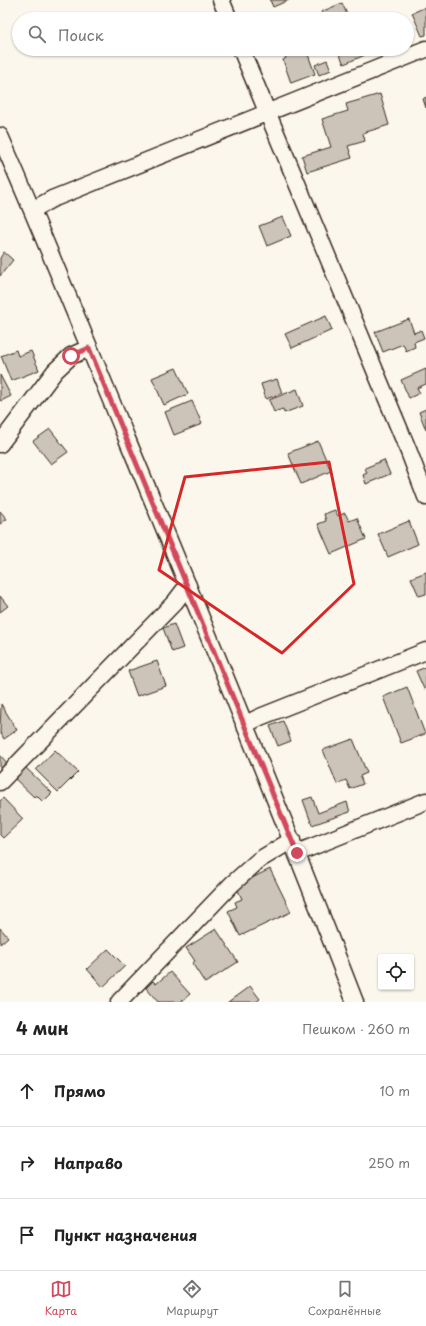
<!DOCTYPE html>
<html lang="ru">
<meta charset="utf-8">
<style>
:root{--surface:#fff;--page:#f6f6f6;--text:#222;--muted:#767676;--line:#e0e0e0;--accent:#d1495b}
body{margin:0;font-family:"Playpen Sans",sans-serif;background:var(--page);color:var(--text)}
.controls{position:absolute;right:12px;bottom:12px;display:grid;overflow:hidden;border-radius:4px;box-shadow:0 1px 3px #0004}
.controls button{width:36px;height:36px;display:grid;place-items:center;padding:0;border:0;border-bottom:1px solid var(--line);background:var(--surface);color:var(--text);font:20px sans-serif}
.stop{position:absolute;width:12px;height:12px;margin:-9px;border:3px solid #d1495b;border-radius:50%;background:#fff}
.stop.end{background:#d1495b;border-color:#fff;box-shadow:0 1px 4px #0008}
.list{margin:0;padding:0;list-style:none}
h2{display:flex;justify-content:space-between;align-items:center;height:52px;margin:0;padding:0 16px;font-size:17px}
h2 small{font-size:13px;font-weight:400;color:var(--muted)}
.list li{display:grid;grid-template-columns:26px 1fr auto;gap:12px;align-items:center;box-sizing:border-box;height:72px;padding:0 16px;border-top:1px solid var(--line)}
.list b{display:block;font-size:15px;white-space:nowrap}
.list em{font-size:13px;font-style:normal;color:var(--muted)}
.icon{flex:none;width:22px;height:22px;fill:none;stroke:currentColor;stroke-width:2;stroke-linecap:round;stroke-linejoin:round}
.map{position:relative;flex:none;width:426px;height:1002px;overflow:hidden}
.search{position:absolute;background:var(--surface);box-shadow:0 1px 3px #0004;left:12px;right:12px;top:12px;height:44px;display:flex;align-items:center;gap:10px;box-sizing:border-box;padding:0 14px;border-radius:22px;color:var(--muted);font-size:15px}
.sheet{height:268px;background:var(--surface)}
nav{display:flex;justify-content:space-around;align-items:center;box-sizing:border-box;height:56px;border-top:1px solid var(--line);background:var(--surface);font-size:11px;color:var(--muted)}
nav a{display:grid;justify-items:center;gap:2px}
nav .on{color:var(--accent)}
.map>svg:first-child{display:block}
.building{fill:#ccc4b9;stroke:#3b2a1e}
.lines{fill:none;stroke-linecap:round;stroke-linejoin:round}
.minor-casing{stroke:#3b2a1e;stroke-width:19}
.minor{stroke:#fbf7ec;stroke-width:16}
.route{stroke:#d1495b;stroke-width:5}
.marked{fill:none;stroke:#d62828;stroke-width:3;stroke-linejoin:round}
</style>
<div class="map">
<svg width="426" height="1002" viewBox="0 0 426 1002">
<rect width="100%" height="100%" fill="#fbf7ec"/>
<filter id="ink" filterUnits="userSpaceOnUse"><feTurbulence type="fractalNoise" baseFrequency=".025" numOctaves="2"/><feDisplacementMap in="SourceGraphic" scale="8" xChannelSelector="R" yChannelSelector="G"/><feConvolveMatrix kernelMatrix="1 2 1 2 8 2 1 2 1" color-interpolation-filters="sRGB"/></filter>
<g filter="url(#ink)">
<path class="building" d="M270,0H289L273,7Z
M342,3L349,19H324L321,12Z
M426,7V35L422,36L412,13Z
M289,49H296L297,52L306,49L315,74L291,83L283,60L286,58L283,51Z
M337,49H362L365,55L344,64Z
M327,60L331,70L319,75L315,65Z
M380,94L389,125L363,133L365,141L348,146L352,158L307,172L302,156L331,147L322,119L348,111L346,104Z
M426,97V108L423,99Z
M283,217L291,236L267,246L259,226Z
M4,252L13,260L0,276V258Z
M326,316L332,330L292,348L285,334Z
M409,319L414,333L421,330L424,338L414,342L415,347L406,351L403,344L383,352L375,332Z
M16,350L18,356L31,351L39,370L11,381L1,356Z
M176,368L188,394L164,405L152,378Z
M426,369V384L417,388L420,393L409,398L401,380Z
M0,375L11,396L1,401L0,400Z
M277,379L282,393L266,399L261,384Z
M297,389L303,406L284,413L283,409L274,412L269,400Z
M192,401L202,424L174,435L165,412Z
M426,409V430L419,412Z
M50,429L68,452L51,464L33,441Z
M318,441L331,471L301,484L288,453Z
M384,460L390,474L366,484L363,475L367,473L365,468Z
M335,510L338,516L345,513L349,521L357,518L366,539L331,554L318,524L326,521L324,514Z
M0,511L7,519L0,524Z
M409,521L418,544L388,557L378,534Z
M426,572V594L419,596L411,578Z
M0,596L8,606L0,612Z
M174,624L183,648L172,652L163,628Z
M157,661L166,686L137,696L128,671Z
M426,667V688L424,689L416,671Z
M407,687L425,734L401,743L383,697Z
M1,704L17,730L4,739L0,732Z
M283,721L291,741L278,746L270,726Z
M353,739L367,773L360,776L363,784L350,789L346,780L337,784L323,750Z
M55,750L78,772L58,792L36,770Z
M0,755L7,763L0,769Z
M24,766L52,793L43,802L36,795L34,797L13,777Z
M312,797L318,813L347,802L350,812L312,825L303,800Z
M3,798L23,819L3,838L0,835V801Z
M270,869L291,912L240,936L228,911L237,907L235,902L242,899L236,886Z
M0,928L8,937L0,944Z
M216,929L238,962L205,983L192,963L195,961L186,948Z
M108,949L125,966L103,987L87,969Z
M170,972L190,994L181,1002H158L146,988L153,981L156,984Z
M250,986L260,999L256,1002H228Z"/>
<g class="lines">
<g class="minor-casing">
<path id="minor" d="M221,0L229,19
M241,49L409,452L426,497
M0,136C44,236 85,338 127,439C205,626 282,813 355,1002
M32,210L52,199L426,49
M0,444L55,371L71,356L89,348
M244,725L260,717L426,651
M0,782L175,602L188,585
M297,853L426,801
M119,1002L232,884L259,860L292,840"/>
</g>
<use href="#minor" class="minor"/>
</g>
</g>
<g class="lines" filter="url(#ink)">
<path class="route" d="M71,356L89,348L297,853"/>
</g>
<path class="marked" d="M329,462L354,584L282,653L159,570L185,477Z"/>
</svg>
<div class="controls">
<button><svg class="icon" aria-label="locate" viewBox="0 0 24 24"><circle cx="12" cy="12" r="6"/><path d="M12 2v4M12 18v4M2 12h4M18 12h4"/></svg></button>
</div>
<div class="stop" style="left:71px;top:356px"></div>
<div class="stop end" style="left:297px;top:853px"></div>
<div class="search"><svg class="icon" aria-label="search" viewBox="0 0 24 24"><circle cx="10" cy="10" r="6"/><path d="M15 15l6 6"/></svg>Поиск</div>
</div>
<section class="sheet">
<h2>4 мин<small>Пешком · 260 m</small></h2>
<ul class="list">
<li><svg class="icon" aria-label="ahead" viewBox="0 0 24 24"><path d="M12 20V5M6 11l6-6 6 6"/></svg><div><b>Прямо</b></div><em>10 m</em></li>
<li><svg class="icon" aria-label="right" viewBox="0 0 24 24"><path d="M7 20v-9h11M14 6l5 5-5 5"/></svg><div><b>Направо</b></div><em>250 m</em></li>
<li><svg class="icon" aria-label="arrive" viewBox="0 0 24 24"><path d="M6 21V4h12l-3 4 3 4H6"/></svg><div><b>Пункт назначения</b></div></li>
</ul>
</section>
<nav>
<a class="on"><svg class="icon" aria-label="map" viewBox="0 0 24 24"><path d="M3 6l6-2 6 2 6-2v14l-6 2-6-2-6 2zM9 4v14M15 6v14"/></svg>Карта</a>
<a><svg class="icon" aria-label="directions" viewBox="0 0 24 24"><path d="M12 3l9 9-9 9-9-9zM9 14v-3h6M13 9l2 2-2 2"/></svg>Маршрут</a>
<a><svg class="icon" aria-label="saved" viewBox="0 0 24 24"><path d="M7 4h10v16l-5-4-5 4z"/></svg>Сохранённые</a>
</nav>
